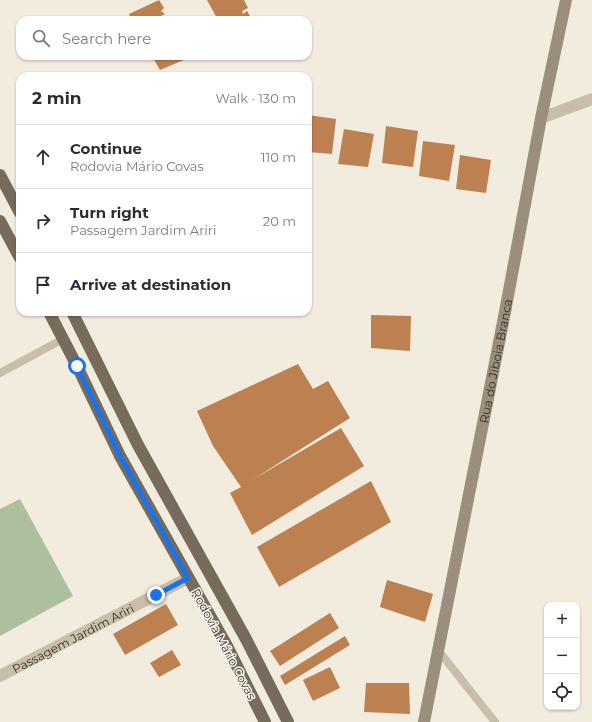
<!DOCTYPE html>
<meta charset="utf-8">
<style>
:root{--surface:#fff;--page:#f2f2f3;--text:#2b2b33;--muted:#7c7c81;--line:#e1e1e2}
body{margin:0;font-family:Montserrat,sans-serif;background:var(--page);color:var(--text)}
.controls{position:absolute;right:12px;bottom:12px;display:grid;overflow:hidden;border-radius:8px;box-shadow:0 1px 3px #0004}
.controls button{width:36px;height:36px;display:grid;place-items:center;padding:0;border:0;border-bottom:1px solid var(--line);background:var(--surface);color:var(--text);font:20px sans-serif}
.stop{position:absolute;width:12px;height:12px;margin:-9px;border:3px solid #1a73e8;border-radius:50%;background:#fff}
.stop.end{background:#1a73e8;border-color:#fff;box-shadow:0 1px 4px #0008}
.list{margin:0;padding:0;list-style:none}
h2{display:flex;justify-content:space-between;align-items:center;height:52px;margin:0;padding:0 16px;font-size:17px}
h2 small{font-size:13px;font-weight:400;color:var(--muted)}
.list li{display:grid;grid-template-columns:26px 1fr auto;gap:12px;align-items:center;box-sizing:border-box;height:64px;padding:0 16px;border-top:1px solid var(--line)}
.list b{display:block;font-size:15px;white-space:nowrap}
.list p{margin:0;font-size:13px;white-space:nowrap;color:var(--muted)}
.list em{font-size:13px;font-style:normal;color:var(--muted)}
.icon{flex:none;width:22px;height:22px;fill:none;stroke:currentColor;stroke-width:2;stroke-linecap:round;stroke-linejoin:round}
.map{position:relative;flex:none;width:592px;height:722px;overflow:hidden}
.search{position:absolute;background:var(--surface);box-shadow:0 1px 3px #0004;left:16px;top:16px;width:296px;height:44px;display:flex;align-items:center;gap:10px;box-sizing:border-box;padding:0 14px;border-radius:12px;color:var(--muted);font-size:15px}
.panel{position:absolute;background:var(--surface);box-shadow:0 1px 3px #0004;left:16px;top:72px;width:296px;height:244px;border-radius:12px}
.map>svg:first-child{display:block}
.green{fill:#aebf9f}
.building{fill:#bd8050}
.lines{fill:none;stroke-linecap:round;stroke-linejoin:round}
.lane{stroke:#c8beab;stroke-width:8}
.street{stroke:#c8beab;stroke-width:12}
.secondary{stroke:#9c8e7c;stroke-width:12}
.primary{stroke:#776b5c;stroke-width:12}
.route{stroke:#1a73e8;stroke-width:5}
.labels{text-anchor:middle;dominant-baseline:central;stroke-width:3;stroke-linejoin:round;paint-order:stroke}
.street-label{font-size:12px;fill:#36302a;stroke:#f9f5ea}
</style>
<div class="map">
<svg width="592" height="722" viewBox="0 0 592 722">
<rect width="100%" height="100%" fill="#f1ecde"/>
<path class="green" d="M20,499L73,596L0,636V509Z"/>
<path class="building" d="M159,0L164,8L161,11L165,14L161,16L163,20L168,17L170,20H132L129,14Z
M207,0H244L248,8L242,11L243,14L247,11L250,16H252L255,20H218Z
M152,56H190L191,57L160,70Z
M308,115L336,119L332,154L308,152Z
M386,126L418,131L413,167L382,163Z
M344,129L374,134L368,167L338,164Z
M423,141L455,145L449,181L419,176Z
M460,155L491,160L486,193L456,189Z
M371,315L411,316L410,351L371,348Z
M298,364L313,389L328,381L350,418L252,480L341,428L364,466L252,535L230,493L241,487L213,446L197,411Z
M371,481L391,522L279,587L257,547Z
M387,580L433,594L425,622L380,607Z
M166,604L178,625L125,655L113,634Z
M330,613L339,628L280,666L270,651Z
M345,636L350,645L285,685L280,676Z
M172,650L181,665L159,677L150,663Z
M330,667L340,688L313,701L303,680Z
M366,683H409L410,714L364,712Z"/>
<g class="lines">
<path class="lane" d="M0,373L63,339
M438,650L495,722"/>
<g class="street">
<path d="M541,118L592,99"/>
<path id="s1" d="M0,676L188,578"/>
</g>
<path class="secondary" id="s2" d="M424,722L505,312L541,118L566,0"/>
<path class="primary" d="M0,175L20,213
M0,221L20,258
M49,312L77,366L120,456L227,646L265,722
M72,312L138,445L246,639L288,722"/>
</g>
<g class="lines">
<path class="route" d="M77,366L120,456L188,578L156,595"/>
</g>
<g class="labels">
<g class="street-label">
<text stroke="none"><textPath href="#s2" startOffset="368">Rua do Jiboia Branca</textPath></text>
<text stroke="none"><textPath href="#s1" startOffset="82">Passagem Jardim Ariri</textPath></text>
<text transform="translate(224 644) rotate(62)">Rodovia Mário Covas</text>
</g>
</g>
</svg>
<div class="controls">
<button>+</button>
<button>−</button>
<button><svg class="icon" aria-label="locate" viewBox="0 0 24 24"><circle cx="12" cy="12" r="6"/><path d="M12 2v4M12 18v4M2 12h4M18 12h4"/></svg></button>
</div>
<div class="stop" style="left:77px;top:366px"></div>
<div class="stop end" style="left:156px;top:595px"></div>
<div class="search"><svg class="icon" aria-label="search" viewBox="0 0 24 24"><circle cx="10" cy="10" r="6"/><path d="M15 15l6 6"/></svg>Search here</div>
<section class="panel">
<h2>2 min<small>Walk · 130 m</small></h2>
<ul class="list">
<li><svg class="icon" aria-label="ahead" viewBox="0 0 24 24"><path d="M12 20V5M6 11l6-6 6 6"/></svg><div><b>Continue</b><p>Rodovia Mário Covas</p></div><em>110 m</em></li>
<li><svg class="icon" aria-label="right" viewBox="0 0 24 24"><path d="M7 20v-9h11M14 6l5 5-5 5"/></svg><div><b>Turn right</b><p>Passagem Jardim Ariri</p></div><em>20 m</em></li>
<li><svg class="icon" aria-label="arrive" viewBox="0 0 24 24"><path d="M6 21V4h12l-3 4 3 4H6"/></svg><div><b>Arrive at destination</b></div></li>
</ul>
</section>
</div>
